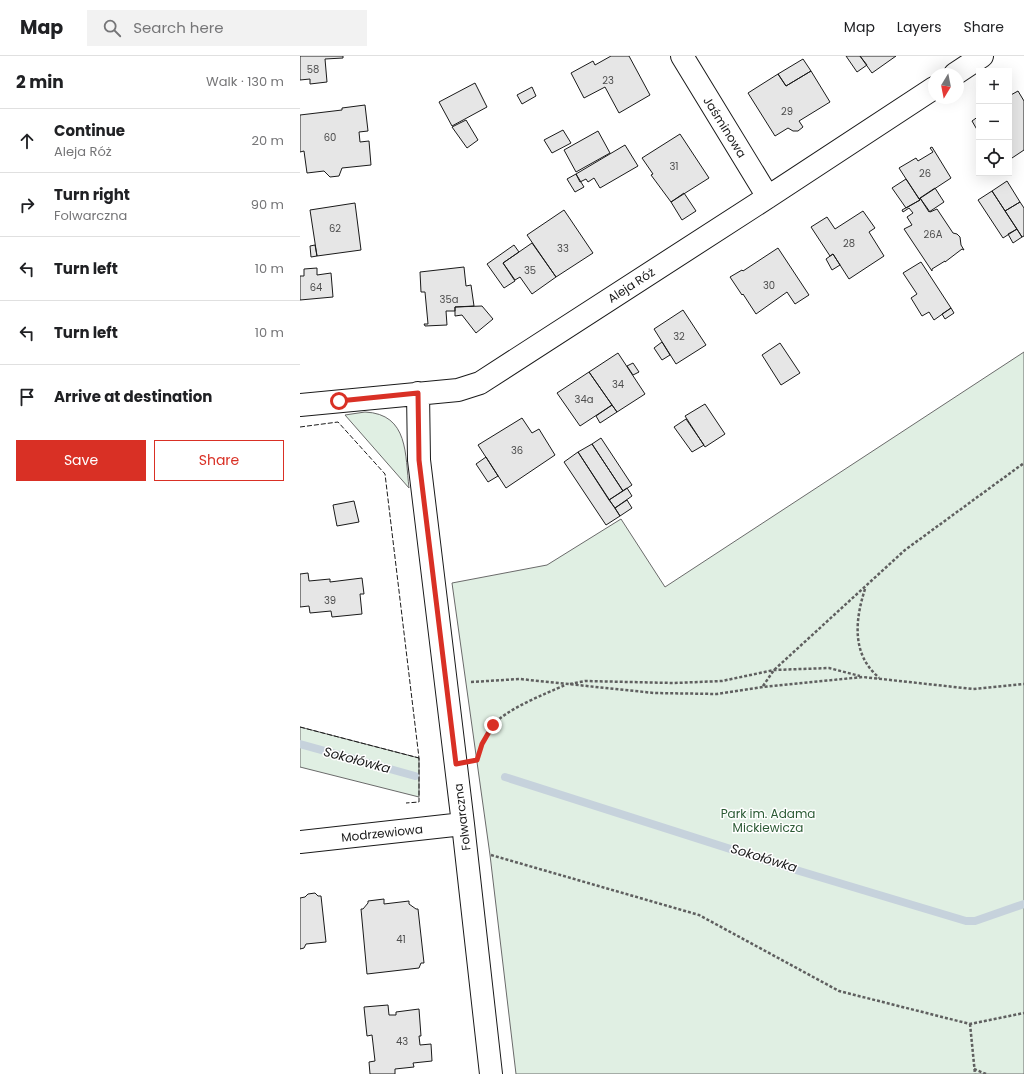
<!DOCTYPE html>
<meta charset="utf-8">
<style>
:root{--surface:#fff;--page:#f2f2f2;--text:#202124;--muted:#757577;--line:#e0e0e0;--accent:#d93025}
body{margin:0;font-family:Poppins,sans-serif;background:var(--page);color:var(--text)}
.controls{position:absolute;right:12px;top:12px;display:grid;overflow:hidden;border-radius:0px;box-shadow:0 4px 16px #0002}
.controls button{width:36px;height:36px;display:grid;place-items:center;padding:0;border:0;border-bottom:1px solid var(--line);background:var(--surface);color:var(--text);font:20px sans-serif}
.compass{position:absolute;left:628px;top:12px;width:36px;height:36px;border-radius:50%;background:var(--surface);box-shadow:0 4px 16px #0002;rotate:190deg}
.stop{position:absolute;width:12px;height:12px;margin:-9px;border:3px solid #d93025;border-radius:50%;background:#fff}
.stop.end{background:#d93025;border-color:#fff;box-shadow:0 1px 4px #0008}
.list{margin:0;padding:0;list-style:none}
h2{display:flex;justify-content:space-between;align-items:center;height:52px;margin:0;padding:0 16px;font-size:17px}
h2 small{font-size:13px;font-weight:400;color:var(--muted)}
.list li{display:grid;grid-template-columns:26px 1fr auto;gap:12px;align-items:center;box-sizing:border-box;height:64px;padding:0 16px;border-top:1px solid var(--line)}
.list b{display:block;font-size:15px;white-space:nowrap}
.list p{margin:0;font-size:13px;white-space:nowrap;color:var(--muted)}
.list em{font-size:13px;font-style:normal;color:var(--muted)}
.actions{display:flex;gap:8px;padding:12px 16px}
.actions a{flex:1;padding:9px 0;border:1px solid var(--accent);border-radius:0px;text-align:center;font-size:14px;color:var(--accent)}
.actions .main{background:var(--accent);color:#fff}
.icon{flex:none;width:22px;height:22px;fill:none;stroke:currentColor;stroke-width:2;stroke-linecap:round;stroke-linejoin:round}
.map{position:relative;flex:none;width:724px;height:1018px;overflow:hidden}
header{display:flex;align-items:center;gap:24px;box-sizing:border-box;height:56px;padding:0 20px;background:var(--surface);border-bottom:1px solid var(--line)}
header strong{font-size:19px}
nav{display:flex;gap:22px;margin-inline-start:auto;font-size:14px}
.search{width:280px;height:36px;background:var(--page);display:flex;align-items:center;gap:10px;box-sizing:border-box;padding:0 14px;border-radius:0px;color:var(--muted);font-size:15px}
main{display:flex}
aside{flex:1;background:var(--surface)}
.map>svg:first-child{display:block}
.green{fill:#e0efe3;stroke:#6a6a6a}
.lines{fill:none;stroke-linecap:round;stroke-linejoin:round}
.stream{stroke:#c6d2dc;stroke-width:8}
.building{fill:#e6e6e6;stroke:#1a1a1a}
.street-casing{stroke:#1a1a1a;stroke-width:24}
.path{stroke:#5f5f5f;stroke-width:2.5;stroke-dasharray:3 2;stroke-linecap:butt}
.street{stroke:#fff;stroke-width:22}
.fence{stroke:#1a1a1a;stroke-width:1;stroke-dasharray:5 2;stroke-linecap:butt}
.route{stroke:#d93025;stroke-width:5}
.labels{text-anchor:middle;dominant-baseline:central;stroke-width:3;stroke-linejoin:round;paint-order:stroke}
.number-label{font-size:10px;fill:#4d4d4d}
.street-label{font-size:12px;fill:#1a1a1a;stroke:#fff}
.park-label{font-size:12px;fill:#2b5a34;stroke:#fff}
.water-label{font-size:13px;font-style:italic;fill:#1a1a1a;stroke:#fff}
</style>
<header>
<strong>Map</strong>
<div class="search"><svg class="icon" aria-label="search" viewBox="0 0 24 24"><circle cx="10" cy="10" r="6"/><path d="M15 15l6 6"/></svg>Search here</div>
<nav><a>Map</a><a>Layers</a><a>Share</a></nav>
</header>
<main>
<aside>
<h2>2 min<small>Walk · 130 m</small></h2>
<ul class="list">
<li><svg class="icon" aria-label="ahead" viewBox="0 0 24 24"><path d="M12 20V5M6 11l6-6 6 6"/></svg><div><b>Continue</b><p>Aleja Róż</p></div><em>20 m</em></li>
<li><svg class="icon" aria-label="right" viewBox="0 0 24 24"><path d="M7 20v-9h11M14 6l5 5-5 5"/></svg><div><b>Turn right</b><p>Folwarczna</p></div><em>90 m</em></li>
<li><svg class="icon" aria-label="left" viewBox="0 0 24 24"><path d="M17 20v-9H6M10 6l-5 5 5 5"/></svg><div><b>Turn left</b></div><em>10 m</em></li>
<li><svg class="icon" aria-label="left" viewBox="0 0 24 24"><path d="M17 20v-9H6M10 6l-5 5 5 5"/></svg><div><b>Turn left</b></div><em>10 m</em></li>
<li><svg class="icon" aria-label="arrive" viewBox="0 0 24 24"><path d="M6 21V4h12l-3 4 3 4H6"/></svg><div><b>Arrive at destination</b></div></li>
</ul>
<div class="actions"><a class="main">Save</a><a>Share</a></div>
</aside>
<div class="map">
<svg width="724" height="1018" viewBox="0 0 724 1018">
<rect width="100%" height="100%" fill="#fff"/>
<path class="green" d="M724,296V1018H216L190,799L152,527L247,509L321,463L365,531Z
M65,356C109,358 105,399 109,432L45,359Z
M0,671L119,702V741L0,711Z"/>
<g class="lines">
<path class="stream" d="M0,688L115,720
M205,721L496,814L666,865H675L724,848"/>
</g>
<path class="building" d="M0,0H43V2L25,3L27,26L10,28V23L0,24Z
M311,0H329L350,39L319,57L305,31L284,42L271,17L293,5L295,9Z
M546,0H560L567,9L557,16Z
M560,0H596L572,17Z
M503,3L511,15L486,30L478,18Z
M511,15L530,46L499,65L503,71L498,75H493L488,72L475,80L448,37L478,18L486,30Z
M175,27L187,51L152,70L139,46Z
M232,31L236,40L222,48L217,39Z
M718,35L724,45V94L709,104V40Z
M65,49L68,75L59,76L60,86L69,85L71,109L42,112L39,120L30,121L24,115L7,117L4,95L0,96V59L42,54V52Z
M679,60V77L672,65Z
M166,64L178,84L167,92L152,71Z
M263,74L271,87L252,97L244,84Z
M298,75L310,97L276,116L264,94Z
M380,78L409,122L371,146L351,119L353,118L342,102Z
M325,89L338,110L300,132L294,122L288,126L286,123L280,126L276,118Z
M632,91L651,122L619,143L599,112L616,102L618,105L633,96L630,92Z
M276,118L284,131L275,136L267,123Z
M606,123L620,144L606,152L592,132Z
M707,125L720,146L705,155L692,135Z
M635,132L644,146L629,156L620,142Z
M692,135L717,173L703,182L678,144Z
M384,137L396,155L382,164L371,146Z
M620,142L630,156L637,153L653,177L657,178L660,181L661,189L664,194L662,193L645,206V205L632,213V215L604,173L612,169L607,161L613,157L609,152L603,156L602,154L620,144L619,143Z
M720,146L724,152V180L722,181L705,155Z
M55,147L61,194L17,200L10,154Z
M264,154L293,197L256,221L227,179Z
M563,155L575,172L569,176L584,200L549,223L533,198L530,200L511,171L527,161L535,173Z
M717,173L722,181L713,187L708,178Z
M232,187L256,221L232,238L220,221L215,224L203,207Z
M15,189L17,200L11,201L10,190Z
M214,189L219,196L203,207L215,225L204,232L187,208Z
M478,192L509,239L495,248L487,236L456,258L443,238L442,239L430,221L442,214L443,215Z
M533,198L540,209L532,214L526,203Z
M621,206L651,252L634,264L629,256L622,260L611,242L617,238L603,217Z
M164,211L166,230L171,229L174,250L155,251V255H146L147,269L125,270L124,268H128L125,236H121L120,216Z
M17,212V219L31,217L33,241L0,244V220H4V213Z
M182,250L193,263L176,277L162,259L155,260V251Z
M651,252L654,257L645,263L642,258Z
M383,254L406,289L376,308L354,273Z
M362,286L370,299L362,304L354,292Z
M480,287L500,317L481,329L462,299Z
M318,297L345,338L317,356L289,316Z
M333,307L339,316L333,319L327,310Z
M289,316L312,349L280,370L257,337Z
M405,348L425,378L405,391L385,360Z
M312,349L317,356L300,367L296,360Z
M222,362L232,377L239,373L255,399L206,432L178,389Z
M386,363L404,389L392,396L374,371Z
M301,382L332,429L323,435L292,388Z
M292,388L323,435L309,444L278,396Z
M278,396L320,460L306,469L264,406Z
M186,401L198,420L188,426L176,408Z
M327,432L332,440L315,452L309,444Z
M327,444L332,452L320,460L315,452Z
M54,445L59,466L37,470L33,449Z
M8,517L9,525L30,523V526L62,522L64,538H60L62,558L32,561L31,555L10,557L9,550L0,551V518Z
M15,837L18,840H21L26,886L6,888L4,892L0,893V842L5,841L8,838Z
M84,843V848L109,845V848L116,853H118L124,907H121L119,912L67,918L61,853H63L68,847V845Z
M88,949L89,959H96V956L119,953L121,980H119L120,989L131,988L132,1005L113,1007L114,1011L95,1013V1018H70L69,1006L75,1005L72,979L67,980L64,951Z"/>
<g class="lines">
<g class="street-casing">
<path id="street" d="M382,0L468,141
M655,18L682,0
M118,337L119,404L163,768L191,1018
M0,349L158,334L180,327L468,141L634,32
M0,786L163,768"/>
</g>
<path class="path" d="M565,533C557,558 552,588 569,611C572,615 576,619 579,622
M171,626L220,623L354,637L417,638L463,631L563,621L673,633L724,628
M270,628L285,625L374,627L422,625L474,614L529,612L560,620
M463,630L474,614L605,494L724,407
M181,692C183,685 188,676 192,670C206,653 245,638 265,629
M191,799L399,859L539,935L670,968L724,957
M670,968L675,1018
M674,1013L686,1018"/>
<use href="#street" class="street"/>
<path class="fence" d="M0,371L38,366L85,418L119,702V746L106,747
M0,671L119,702"/>
</g>
<g class="lines">
<path class="route" d="M39,345L118,337L119,404L156,708L177,704L182,688L193,669"/>
</g>
<g class="labels">
<g class="number-label">
<text x="13" y="13">58</text>
<text x="308" y="24">23</text>
<text x="487" y="55">29</text>
<text x="30" y="81">60</text>
<text x="374" y="110">31</text>
<text x="625" y="117">26</text>
<text x="35" y="172">62</text>
<text x="633" y="178">26A</text>
<text x="549" y="187">28</text>
<text x="263" y="192">33</text>
<text x="230" y="214">35</text>
<text x="469" y="229">30</text>
<text x="16" y="231">64</text>
<text x="149" y="243">35a</text>
<text x="379" y="280">32</text>
<text x="318" y="328">34</text>
<text x="284" y="343">34a</text>
<text x="217" y="394">36</text>
<text x="30" y="544">39</text>
<text x="101" y="883">41</text>
<text x="102" y="985">43</text>
</g>
<g class="street-label">
<text transform="translate(425 71) rotate(58)">Jaśminowa</text>
<text transform="translate(331 229) rotate(-33)">Aleja Róż</text>
<text transform="translate(162 761) rotate(-97)">Folwarczna</text>
<text transform="translate(82 777) rotate(-6)">Modrzewiowa</text>
</g>
<g class="park-label">
<text x="468" y="757">Park im. Adama<tspan x="468" dy="14">Mickiewicza</tspan></text>
</g>
<g class="water-label">
<text transform="translate(57 704) rotate(15)">Sokołówka</text>
<text transform="translate(464 802) rotate(17)">Sokołówka</text>
</g>
</g>
</svg>
<div class="controls">
<button>+</button>
<button>−</button>
<button><svg class="icon" aria-label="locate" viewBox="0 0 24 24"><circle cx="12" cy="12" r="6"/><path d="M12 2v4M12 18v4M2 12h4M18 12h4"/></svg></button>
</div>
<svg class="compass" viewBox="-18 -18 36 36"><path d="M0-13l5 13h-10z" fill="#e53935"/><path d="M0 13l5-13h-10z" fill="#757577"/></svg>
<div class="stop" style="left:39px;top:345px"></div>
<div class="stop end" style="left:193px;top:669px"></div>
</div>
</main>
